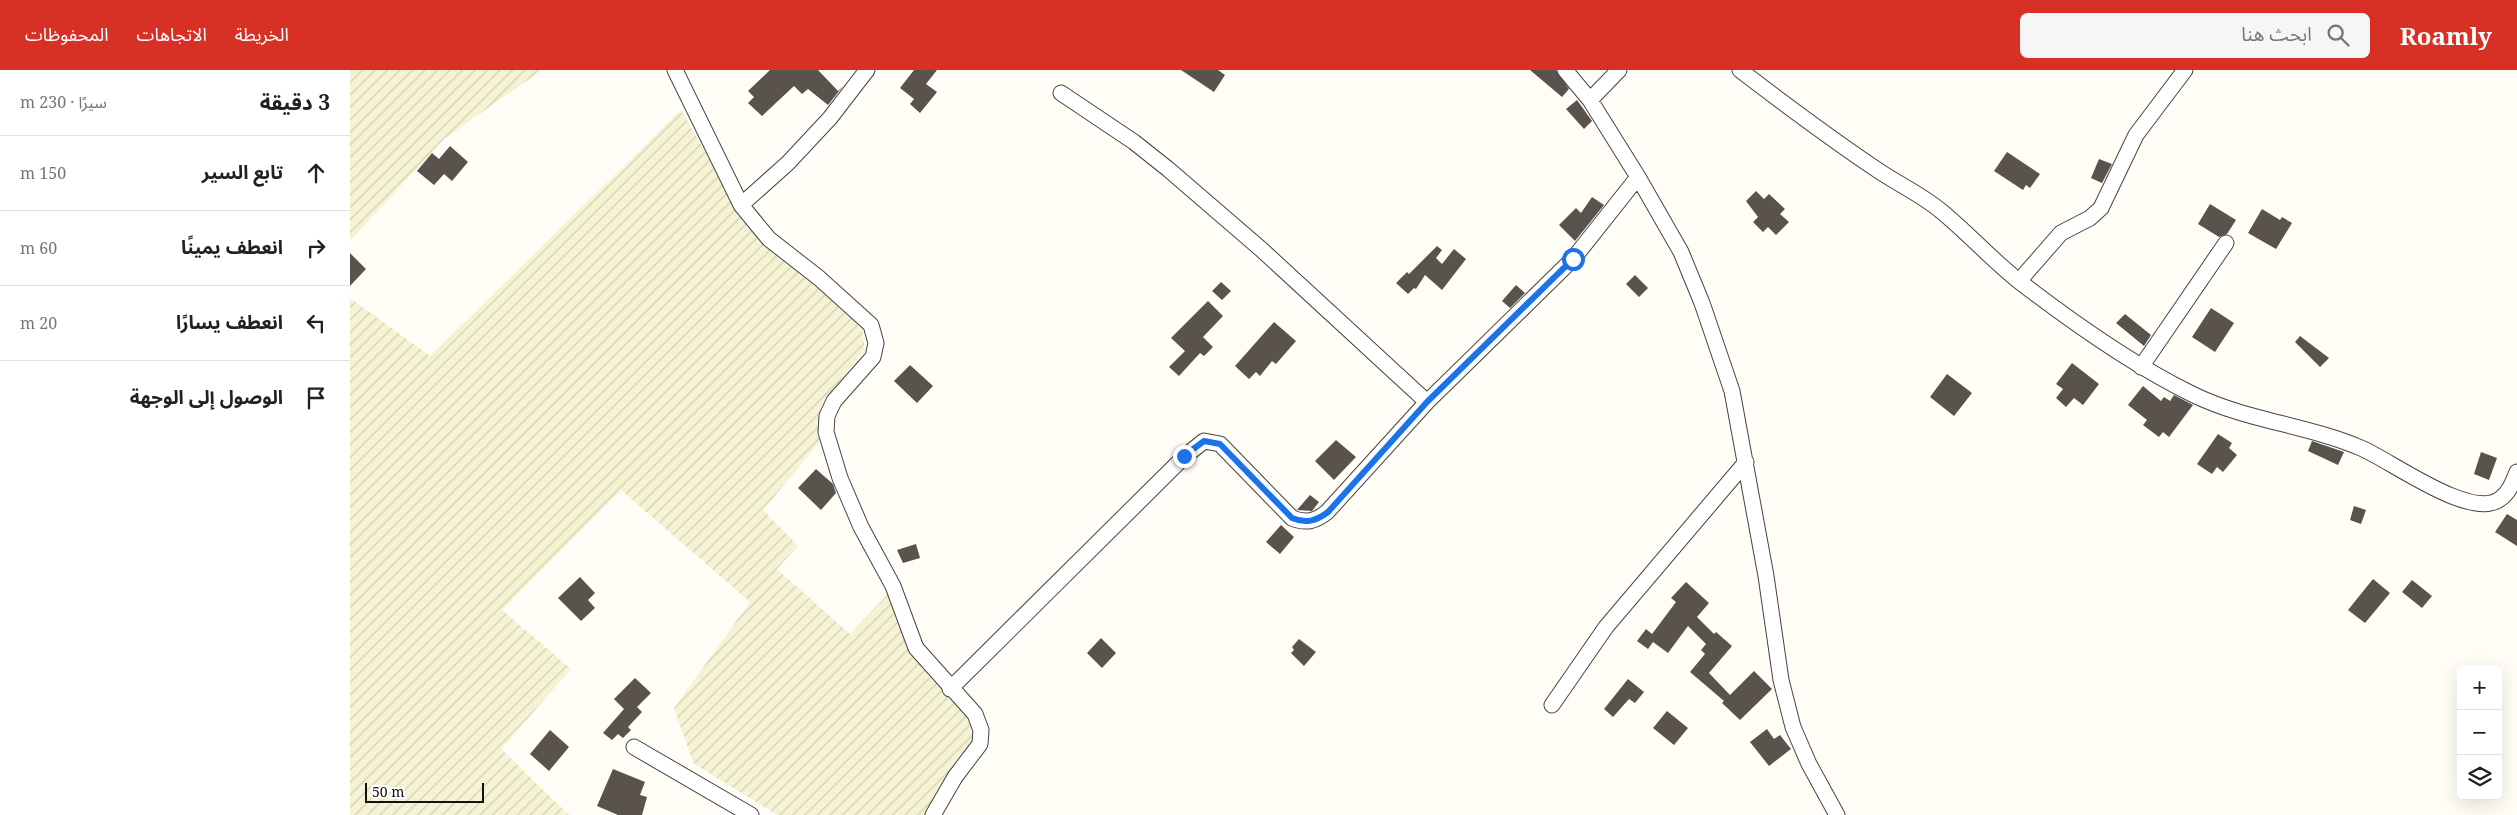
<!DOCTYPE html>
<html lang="ar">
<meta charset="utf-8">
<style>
:root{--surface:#fff;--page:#f6f6f6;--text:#202124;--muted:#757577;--line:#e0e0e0;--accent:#d93025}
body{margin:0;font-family:"Noto Serif","Noto Sans Arabic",serif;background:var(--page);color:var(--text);direction:rtl}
.controls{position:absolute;right:15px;bottom:15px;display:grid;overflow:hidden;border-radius:8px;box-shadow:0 5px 20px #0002}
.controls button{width:45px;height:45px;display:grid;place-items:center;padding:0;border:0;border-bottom:1px solid var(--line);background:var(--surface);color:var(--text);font:25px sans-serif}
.scale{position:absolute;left:15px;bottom:12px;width:119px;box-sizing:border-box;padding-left:5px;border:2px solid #111;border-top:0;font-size:14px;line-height:18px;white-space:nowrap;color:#111;-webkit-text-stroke:4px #fff;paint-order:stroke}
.stop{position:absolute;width:15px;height:15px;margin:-11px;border:4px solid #1a73e8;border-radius:50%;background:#fff}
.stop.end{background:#1a73e8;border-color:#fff;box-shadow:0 1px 5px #0008}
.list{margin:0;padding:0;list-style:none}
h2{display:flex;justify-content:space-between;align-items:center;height:65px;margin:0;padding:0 20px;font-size:21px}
h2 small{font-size:16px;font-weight:400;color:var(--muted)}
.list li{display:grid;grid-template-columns:32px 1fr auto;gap:15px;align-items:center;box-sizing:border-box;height:75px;padding:0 20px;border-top:1px solid var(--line)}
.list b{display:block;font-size:19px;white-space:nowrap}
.list em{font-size:16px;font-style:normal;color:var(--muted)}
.icon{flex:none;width:28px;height:28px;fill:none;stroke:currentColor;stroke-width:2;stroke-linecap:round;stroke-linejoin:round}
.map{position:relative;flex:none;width:2167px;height:745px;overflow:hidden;direction:ltr}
header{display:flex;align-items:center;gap:30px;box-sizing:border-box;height:70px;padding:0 25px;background:var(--accent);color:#fff}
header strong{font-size:24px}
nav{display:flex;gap:28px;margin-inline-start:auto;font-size:18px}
.search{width:350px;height:45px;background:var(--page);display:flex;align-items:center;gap:12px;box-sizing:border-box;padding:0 18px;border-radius:8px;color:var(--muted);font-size:19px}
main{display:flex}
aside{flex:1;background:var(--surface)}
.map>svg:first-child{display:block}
.farmland{fill:url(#farmland-furrows)}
.building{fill:#5a524d}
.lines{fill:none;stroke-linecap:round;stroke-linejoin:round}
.minor-casing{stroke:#444;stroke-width:17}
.minor{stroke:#fff;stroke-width:15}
.route{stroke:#1a73e8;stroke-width:6}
</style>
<header>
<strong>Roamly</strong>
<div class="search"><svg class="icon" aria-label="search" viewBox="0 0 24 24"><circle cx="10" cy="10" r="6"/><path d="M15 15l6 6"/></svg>ابحث هنا</div>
<nav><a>الخريطة</a><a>الاتجاهات</a><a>المحفوظات</a></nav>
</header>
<main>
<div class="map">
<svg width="2167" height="745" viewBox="0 0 2167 745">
<defs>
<pattern id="farmland-furrows" width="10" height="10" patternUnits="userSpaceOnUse" patternTransform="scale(1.25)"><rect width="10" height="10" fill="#f6f3d4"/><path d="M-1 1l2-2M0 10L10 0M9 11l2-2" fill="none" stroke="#d2cfb5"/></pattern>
</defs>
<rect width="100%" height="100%" fill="#fffdf5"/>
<path class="farmland" d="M0,0H192L94,69L0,171Z
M331,40L399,157L512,258L515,279L472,333L469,373L413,440L448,476L427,499L500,564L541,521L563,583L618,645L626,665L577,745H427L343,693L324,638L400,532L271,420L152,540L221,599L151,679L219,745H0V228L80,286Z"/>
<path class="building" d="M420,0H468L488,21L493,16L478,35L458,19L452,24L444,16L412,46L398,33L404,27L398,21Z
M564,0H587L576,14L587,22L570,43L560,34L564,29L550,18Z
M831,0H868L875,5L864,22Z
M1180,0H1206L1219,19L1212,27Z
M1227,30L1242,51L1234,59L1216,39Z
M100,76L118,92L102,111L94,104L84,115L67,101L82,83L89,89Z
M1657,82L1690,104L1680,118L1676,115L1673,120L1644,101Z
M1749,89L1762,94L1752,113L1741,108Z
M1406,121L1414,129L1419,124L1435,139L1430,144L1439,152L1426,165L1418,157L1413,162L1403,152L1408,147L1396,131Z
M1242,127L1254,135L1225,171L1209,155L1226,138L1231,143Z
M1860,134L1886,150L1877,164L1869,167L1848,154Z
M1912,139L1930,150L1932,147L1942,153L1926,179L1898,163Z
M1087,176L1092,180L1086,188L1092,194L1104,179L1116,189L1092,220L1075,205L1066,219L1064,218L1058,224L1046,213L1057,202L1059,204Z
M0,183L16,199L0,216Z
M1285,205L1298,218L1289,227L1276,214Z
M871,212L881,221L872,230L862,221Z
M1166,215L1175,223L1160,238L1152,231Z
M858,231L873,246L853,267L863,277L854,286L850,283L829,306L819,297L835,281L821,268Z
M1861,238L1884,253L1865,282L1842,267Z
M1775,244L1801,265L1794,276L1766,253Z
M924,252L946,271L926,294L922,291L910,306L906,302L899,309L885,296Z
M1950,266L1979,288L1970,297L1945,272Z
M1722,293L1749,314L1733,335L1724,328L1716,337L1706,328L1713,319L1706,314Z
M560,295L583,316L567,333L544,311Z
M1597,304L1622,323L1604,346L1580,327Z
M1793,316L1811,331L1814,327L1820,331L1824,325L1843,335L1819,367L1813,362L1809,367L1793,355L1797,350L1778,335Z
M1868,364L1882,373L1879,378L1887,385L1873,402L1867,397L1862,404L1847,394Z
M986,370L1006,387L984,410L965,391Z
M1962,371L1994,382L1988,395L1958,381Z
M2131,382L2147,388L2139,410L2124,404Z
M466,399L483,414L486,423L471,440L448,418Z
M960,425L969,432L962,441L947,440Z
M2004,436L2016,440L2011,454L2000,450Z
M2157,444L2167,450V476L2145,462Z
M931,455L944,467L930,484L916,472Z
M566,474L570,488L553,493L547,480Z
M230,507L245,523L238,530L245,538L231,551L208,528Z
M2023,509L2040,523L2015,553L1998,540Z
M2062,510L2082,526L2072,538L2052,522Z
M1336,512L1359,533L1347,547L1364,564L1366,562L1382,576L1359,603L1380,625L1404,601L1422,619L1390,650L1372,633L1374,631L1340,602L1355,584L1351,580L1356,574L1338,556L1318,583L1303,572L1298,579L1287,571L1296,559L1302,564L1326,532L1321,528Z
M751,568L766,583L752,598L737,583Z
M949,569L966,582L954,596L941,583L944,580L942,577Z
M285,608L301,623L287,637L292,642L278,657L281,660L273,668L268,664L262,670L253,663L274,639L264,629Z
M1278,609L1294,622L1285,633L1279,629L1263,647L1254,639Z
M1317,641L1338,658L1324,675L1303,658Z
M1417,659L1424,669L1430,665L1441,679L1419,696L1400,672Z
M200,660L219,677L199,701L180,684Z
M263,699L295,712L290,725L297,727L292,745H268L247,736Z"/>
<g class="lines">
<g class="minor-casing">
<path id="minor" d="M325,0L391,135L419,169L469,208L521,255L526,273L523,287L484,331L477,346L476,362L490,408L511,457L543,516L566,578L625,644L631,660L630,674L605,707L583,745
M1215,0L1240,30L1288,107L1331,182L1352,233L1382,321L1416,506L1431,610L1443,657L1459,694L1487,745
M1390,0C1437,36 1484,71 1532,103C1552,116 1573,126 1591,141C1618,163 1642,190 1670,212C1722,252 1786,297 1844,325C1898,351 1957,355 2011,378C2040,390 2121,451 2150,429C2159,423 2163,412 2167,402
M711,23L784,72L818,99L912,180L1077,332
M1240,30L1269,0
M391,135L438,93L480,48L517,0
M1669,211L1711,163L1740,148L1751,138L1786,65L1835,0
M1791,297L1876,173
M600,619L834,387L854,371L870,374L942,448C956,454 966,451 977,442L1077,332L1223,189L1288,107
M1202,635L1256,557L1396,392
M284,677L401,745"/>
</g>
<use href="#minor" class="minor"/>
</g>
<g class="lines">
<path class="route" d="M834,386L854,371L870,374L942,448C956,454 966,451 978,442L1077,332L1223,189"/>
</g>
</svg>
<div class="controls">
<button>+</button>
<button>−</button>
<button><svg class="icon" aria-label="layers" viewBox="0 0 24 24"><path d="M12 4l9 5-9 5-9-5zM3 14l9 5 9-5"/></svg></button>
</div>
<div class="scale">50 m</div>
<div class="stop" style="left:1223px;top:189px"></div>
<div class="stop end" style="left:834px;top:386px"></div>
</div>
<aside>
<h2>3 دقيقة<small>سيرًا · 230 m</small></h2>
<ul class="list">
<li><svg class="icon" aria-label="ahead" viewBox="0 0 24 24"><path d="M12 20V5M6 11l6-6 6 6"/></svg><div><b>تابع السير</b></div><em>150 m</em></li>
<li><svg class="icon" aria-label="right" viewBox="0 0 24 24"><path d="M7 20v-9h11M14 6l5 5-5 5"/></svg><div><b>انعطف يمينًا</b></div><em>60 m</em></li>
<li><svg class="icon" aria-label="left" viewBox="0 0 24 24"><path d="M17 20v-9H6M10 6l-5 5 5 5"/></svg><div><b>انعطف يسارًا</b></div><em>20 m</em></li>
<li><svg class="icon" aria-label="arrive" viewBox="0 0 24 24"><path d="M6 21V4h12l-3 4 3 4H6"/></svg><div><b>الوصول إلى الوجهة</b></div></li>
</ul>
</aside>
</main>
